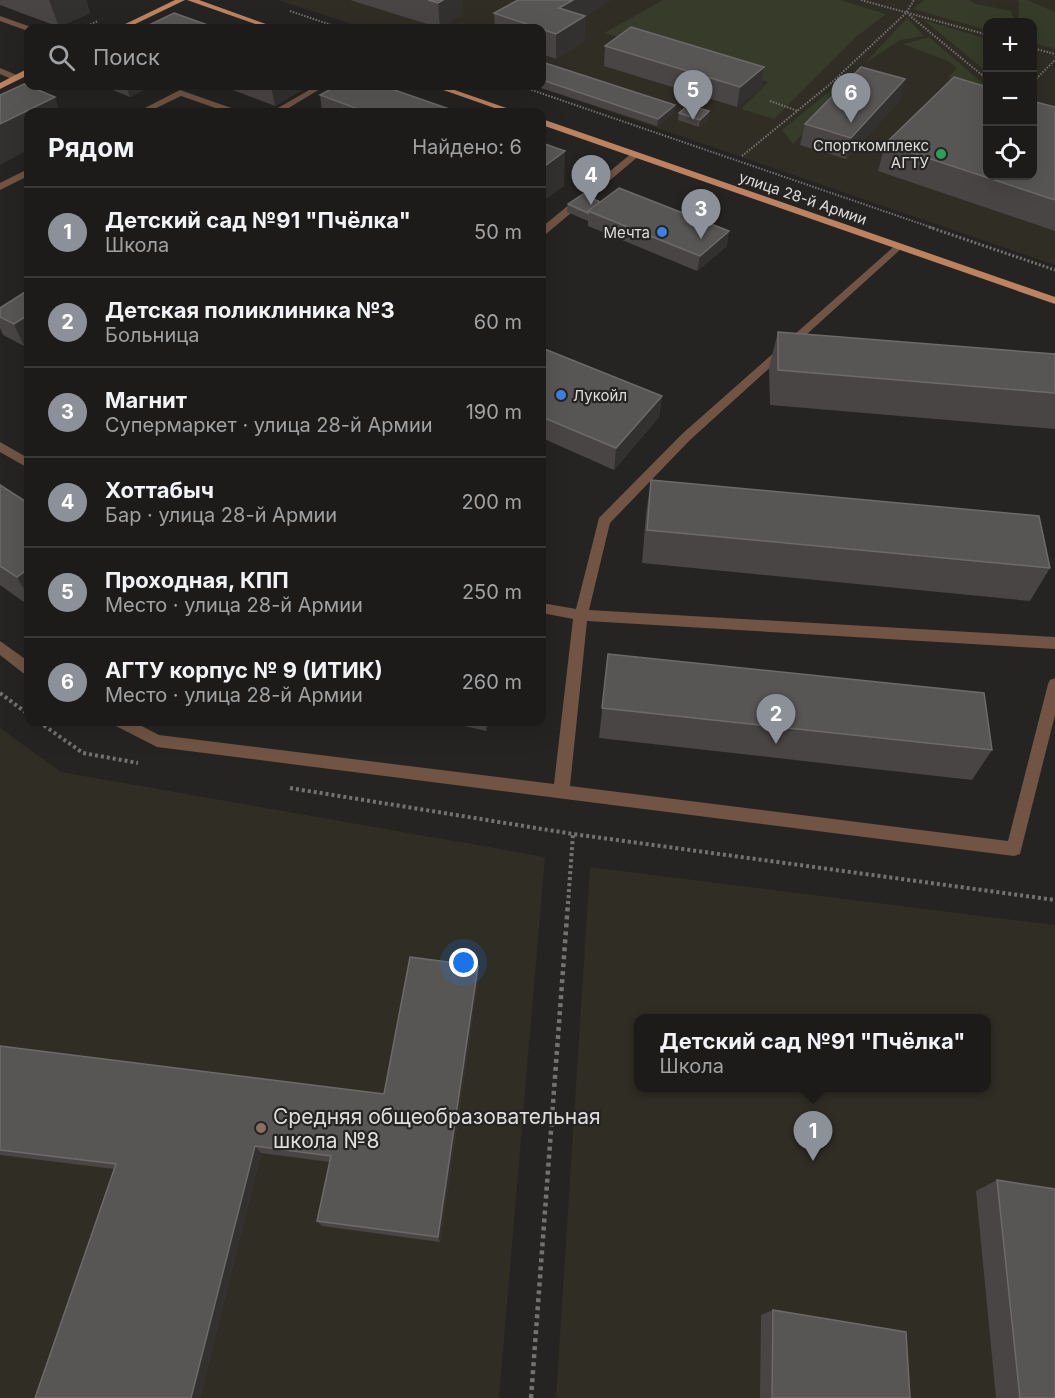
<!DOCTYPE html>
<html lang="ru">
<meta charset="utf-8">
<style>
:root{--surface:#1c1b1a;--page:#252423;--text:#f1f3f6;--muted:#a0a1a2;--line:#3a3939;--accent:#8c9099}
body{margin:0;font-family:Inter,sans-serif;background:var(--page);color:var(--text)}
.controls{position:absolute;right:18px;top:18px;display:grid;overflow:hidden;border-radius:12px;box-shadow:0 6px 24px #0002}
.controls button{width:54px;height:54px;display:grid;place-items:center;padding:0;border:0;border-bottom:2px solid var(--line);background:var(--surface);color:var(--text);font:30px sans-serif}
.you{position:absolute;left:464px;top:963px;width:21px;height:21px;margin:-15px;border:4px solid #fff;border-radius:50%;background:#1a73e8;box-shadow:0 0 0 9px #1a73e833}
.badge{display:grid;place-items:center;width:39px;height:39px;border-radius:50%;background:var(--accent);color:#fff;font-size:20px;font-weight:700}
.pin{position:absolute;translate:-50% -50px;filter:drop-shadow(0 2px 3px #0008)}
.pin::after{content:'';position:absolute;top:32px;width:21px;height:18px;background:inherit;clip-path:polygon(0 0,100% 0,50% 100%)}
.popup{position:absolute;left:634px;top:1014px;width:357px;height:78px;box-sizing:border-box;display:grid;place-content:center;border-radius:12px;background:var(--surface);filter:drop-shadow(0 2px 4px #0005);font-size:20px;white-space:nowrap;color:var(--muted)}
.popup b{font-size:22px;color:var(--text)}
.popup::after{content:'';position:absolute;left:50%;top:100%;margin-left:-12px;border:12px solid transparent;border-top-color:var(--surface)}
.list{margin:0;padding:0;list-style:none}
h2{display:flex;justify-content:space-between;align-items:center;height:78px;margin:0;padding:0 24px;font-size:26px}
h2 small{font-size:20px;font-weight:400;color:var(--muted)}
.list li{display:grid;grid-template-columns:39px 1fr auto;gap:18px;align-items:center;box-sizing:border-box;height:90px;padding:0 24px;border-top:2px solid var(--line)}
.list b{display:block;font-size:22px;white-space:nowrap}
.list p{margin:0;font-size:20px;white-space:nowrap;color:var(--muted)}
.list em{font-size:20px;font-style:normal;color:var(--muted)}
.icon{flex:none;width:33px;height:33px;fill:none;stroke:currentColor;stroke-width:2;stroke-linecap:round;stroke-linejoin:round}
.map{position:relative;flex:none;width:1055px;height:1398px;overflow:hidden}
.search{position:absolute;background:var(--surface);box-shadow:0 6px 24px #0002;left:24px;top:24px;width:522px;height:66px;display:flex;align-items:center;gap:15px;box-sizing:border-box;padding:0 21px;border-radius:12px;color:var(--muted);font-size:22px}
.panel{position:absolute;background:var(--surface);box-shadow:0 6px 24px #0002;left:24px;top:108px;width:522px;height:618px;border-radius:12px}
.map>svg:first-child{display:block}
.built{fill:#302d25;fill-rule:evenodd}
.green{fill:#363c29}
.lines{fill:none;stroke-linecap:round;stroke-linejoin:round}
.path-far3{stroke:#737270;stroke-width:2;stroke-dasharray:1.5 1.5;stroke-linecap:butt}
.path-far2{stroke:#737270;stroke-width:3;stroke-dasharray:2 2;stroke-linecap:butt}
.path-far1{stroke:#737270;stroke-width:4;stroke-dasharray:3 3;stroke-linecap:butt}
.path{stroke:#737270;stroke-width:4.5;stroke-dasharray:4 4;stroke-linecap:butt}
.minor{fill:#715444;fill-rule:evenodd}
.major{fill:#bd8360;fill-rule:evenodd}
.wall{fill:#484544}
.shaded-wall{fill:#333130}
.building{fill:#585555;stroke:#6d6a6a;stroke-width:1.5}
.leisure-dot{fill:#2e9e5b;stroke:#252422;stroke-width:2}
.shop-dot{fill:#3f7fe0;stroke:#252422;stroke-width:2}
.education-dot{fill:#8d6e63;stroke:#252422;stroke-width:2}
.labels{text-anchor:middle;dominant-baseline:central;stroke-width:4.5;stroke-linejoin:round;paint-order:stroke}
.far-poi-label{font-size:15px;fill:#dededc;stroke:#252422;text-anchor:end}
.far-street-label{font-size:15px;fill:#dededc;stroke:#252422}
.near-poi-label{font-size:21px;fill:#dededc;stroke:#252422;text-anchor:start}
</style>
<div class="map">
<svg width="1055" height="1398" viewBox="0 0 1055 1398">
<rect width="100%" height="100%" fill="#252422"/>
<path class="built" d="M278,0H1055V265L535,86H542V28H364ZM988,22H1032V176H988Z
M0,728L61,772L545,857L499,1398H0Z
M590,867L1055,925V1398H556ZM639,1018H987V1088H639Z"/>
<path class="green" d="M663,0H840L886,14L856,37L774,119L741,109L768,82L604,33Z
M924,0H969L976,4L1011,11L1015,22H988L987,30L913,9Z
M1017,0H1027L1055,12V49L1033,43V33L1042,36L1033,32L1032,22H1018L1019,1Z
M907,18L924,36L900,40L864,64Z
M924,20L987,39V72Z
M929,37L987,87V91L948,78L957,68L948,61L903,44Z
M841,82L852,84L793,144L782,130Z"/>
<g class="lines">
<path class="path-far3" d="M861,0L988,35
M290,11L340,28
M909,15L988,80
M82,28L98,21
M1032,48L1055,54
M1032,83L1055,60
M520,86L933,228
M770,101L798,111
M742,156L829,85L906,13L914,0"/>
<path class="path-far2" d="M929,227L1055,270"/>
<path class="path-far1" d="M0,693L28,714
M39,722L83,753L138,763
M290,788L573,834L1055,900
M568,904L573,834"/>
<path class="path" d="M531,1398L568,903"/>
<path class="minor" d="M0,16L31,27L32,28H28V31L0,21Z
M0,68L19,76L20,78L16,81L0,74Z
M316,86H325L282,112H271Z
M180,90L237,110L239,112H227L181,96L148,112H137Z
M632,153L640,155L546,234L542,235V227Z
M28,169V176L0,190V183Z
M898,243L903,246L902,248L690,440L610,523L589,610L1055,637V649L587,621L570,786L1008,841L1048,684L1050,680L1055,678V715L1020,854L1014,856L157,747L116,726L114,722H134L159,735L554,784L573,619L542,613V603L576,609L599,518L682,434Z
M0,442L28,458V468L0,452Z
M0,641L28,661V675L23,673L0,655Z"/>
<path class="major" d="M175,0H185L127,28H117Z
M187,0H199L277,28H267Z
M25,70H28V75L0,89V83Z
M432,86H443L518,112H506Z
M542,119L1055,297V304L542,125Z"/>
</g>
<path class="wall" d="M0,0H86L90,13L59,27L0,5Z
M350,0H463V13L440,28Z
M494,13L585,17L584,41L556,59L542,54V28H495Z
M605,46L764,67L761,87L737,107L604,66Z
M542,62L674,113L657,126L535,86H542Z
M103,86H151L130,97Z
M222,86H301L302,90L275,106Z
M320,95L458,112H322Z
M900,100L846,159L800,145L805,124Z
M1055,107V231L878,171L885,144Z
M709,111L708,119L699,127L678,120L679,113Z
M600,202L727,246L697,271L588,226V221L567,212L568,204Z
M28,290L24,346L3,335L0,328V308Z
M778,332L1055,354V429L770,405L769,367Z
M542,348L662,396L659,417L614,470L542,438Z
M651,480L1050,568L1030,601L642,563L646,514Z
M0,485L28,503V605L0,585Z
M608,654L992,750L972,780L599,738Z
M447,722H489L486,731Z
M479,975L440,1242L322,1226L317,1221L330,1162L261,1153L200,1398H35L114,1169L0,1155V1046L384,1094Z
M997,1180L1055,1398H996L976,1191Z
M773,1310L910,1398H760L761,1315Z"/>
<path class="shaded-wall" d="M49,0H86L90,13L59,27Z
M443,0H463V13L440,28L438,3Z
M573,0H612L585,17L584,41L556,59V34L559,8Z
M764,67L761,87L737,107L740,87Z
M905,79L900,100L846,159L851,138Z
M126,86H151L130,97Z
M271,86H301L302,90L275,106Z
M55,97L60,112H28V150L0,165V124Z
M675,105L674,113L657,126L658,119Z
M709,111L708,119L699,127L700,120Z
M565,151L564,186L542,202V168Z
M729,231L727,246L697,271L700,256Z
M28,315V343L24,346L14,324Z
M662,396L659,417L614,470L616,448Z
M28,569V596L17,577Z
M486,722H489L486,731Z
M478,966L479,975L440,1242L438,1237Z
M255,1146L261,1153L200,1398H191Z"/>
<path class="building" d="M428,0H443L438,3Z
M518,0H573L559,8L585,16L556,34L494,13Z
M174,13L216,28H143Z
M631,27L764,67L740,87L605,46Z
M542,62L675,105L658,119L542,80Z
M861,67L905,79L851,138L805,124Z
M954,77L987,87V176H1032V101L1055,107V200L885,144Z
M24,84L55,97L0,124V95Z
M337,86H383L458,112H366L320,95Z
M688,105L709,111L700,120L679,113Z
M542,143L565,151L542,168Z
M619,188L729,231L700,256L588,211Z
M583,194L600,202L588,211V213L568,204Z
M28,290V315L14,324L0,317V308Z
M778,332L1055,354V393L778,370Z
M542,348L662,396L616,448L542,417Z
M651,480L1039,516L1050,568L647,530Z
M0,485L28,503V569L17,577L0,566Z
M608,654L984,693L992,750L602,708Z
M410,957L478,966L438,1237L317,1221L331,1156L255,1146L191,1398H35L116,1164L0,1150V1046L384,1094Z
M997,1180L1055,1189V1398H1020Z
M773,1310L906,1332L910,1398H772Z"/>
<circle class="leisure-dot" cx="941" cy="154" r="6"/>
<g class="shop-dot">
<circle cx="662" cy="232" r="6"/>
<circle cx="561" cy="395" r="6"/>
</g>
<circle class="education-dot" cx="261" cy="1128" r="6"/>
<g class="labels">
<g class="far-poi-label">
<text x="929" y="145">Спорткомплекс<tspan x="929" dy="17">АГТУ</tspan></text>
<text x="650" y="232">Мечта</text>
<text x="573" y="395" text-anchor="start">Лукойл</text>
</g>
<g class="far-street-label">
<text transform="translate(803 198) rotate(19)">улица 28-й Армии</text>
</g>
<g class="near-poi-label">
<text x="273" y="1116">Средняя общеобразовательная<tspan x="273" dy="24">школа №8</tspan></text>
</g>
</g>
</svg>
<div class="controls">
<button>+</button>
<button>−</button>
<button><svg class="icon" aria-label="locate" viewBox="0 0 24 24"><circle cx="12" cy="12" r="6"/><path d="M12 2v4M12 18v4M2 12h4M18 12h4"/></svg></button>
</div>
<div class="you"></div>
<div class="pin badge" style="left:813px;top:1161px">1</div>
<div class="popup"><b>Детский сад №91 &quot;Пчёлка&quot;</b>Школа</div>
<div class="pin badge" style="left:776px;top:744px">2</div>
<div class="pin badge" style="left:701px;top:239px">3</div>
<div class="pin badge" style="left:591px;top:205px">4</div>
<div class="pin badge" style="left:693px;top:120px">5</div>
<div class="pin badge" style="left:851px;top:123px">6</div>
<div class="search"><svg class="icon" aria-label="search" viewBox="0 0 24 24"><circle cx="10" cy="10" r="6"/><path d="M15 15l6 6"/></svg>Поиск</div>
<section class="panel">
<h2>Рядом<small>Найдено: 6</small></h2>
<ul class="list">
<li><span class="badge">1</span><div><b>Детский сад №91 &quot;Пчёлка&quot;</b><p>Школа</p></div><em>50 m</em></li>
<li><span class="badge">2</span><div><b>Детская поликлиника №3</b><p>Больница</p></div><em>60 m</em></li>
<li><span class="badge">3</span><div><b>Магнит</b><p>Супермаркет · улица 28-й Армии</p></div><em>190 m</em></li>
<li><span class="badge">4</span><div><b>Хоттабыч</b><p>Бар · улица 28-й Армии</p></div><em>200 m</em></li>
<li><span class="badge">5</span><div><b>Проходная, КПП</b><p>Место · улица 28-й Армии</p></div><em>250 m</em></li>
<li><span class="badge">6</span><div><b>АГТУ корпус № 9 (ИТИК)</b><p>Место · улица 28-й Армии</p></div><em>260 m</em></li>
</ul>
</section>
</div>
